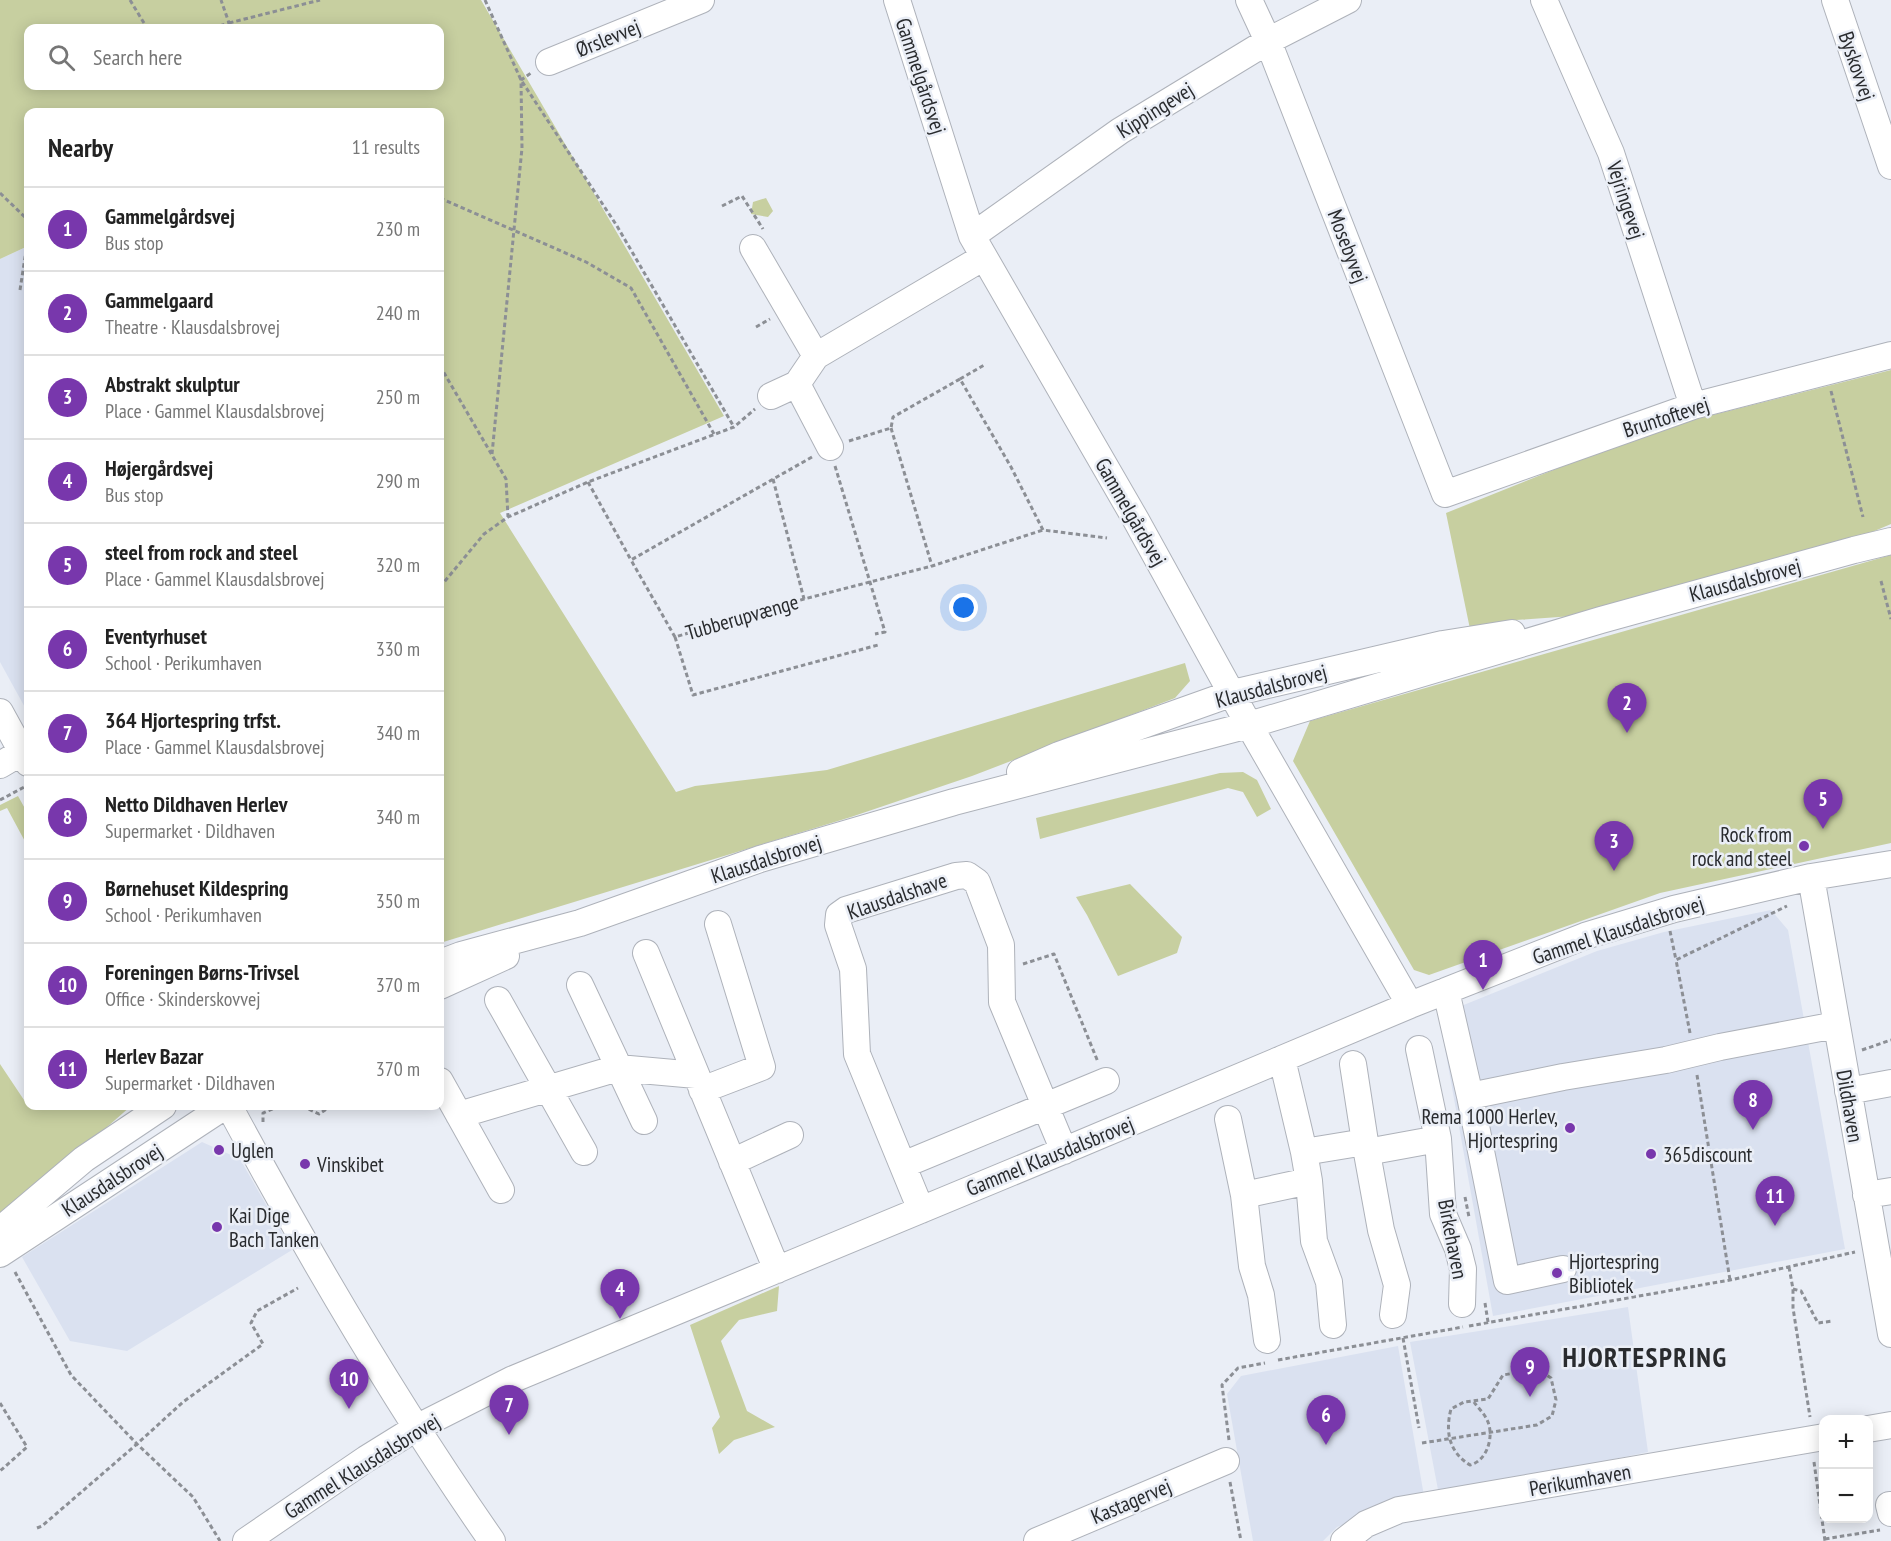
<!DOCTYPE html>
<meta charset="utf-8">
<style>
:root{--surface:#fff;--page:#f6f6f6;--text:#222;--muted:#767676;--line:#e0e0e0;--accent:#7837ac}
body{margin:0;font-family:"PT Sans Narrow",sans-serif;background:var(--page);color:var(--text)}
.controls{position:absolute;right:18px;bottom:18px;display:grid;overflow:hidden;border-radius:12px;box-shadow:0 3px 15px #0003}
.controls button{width:54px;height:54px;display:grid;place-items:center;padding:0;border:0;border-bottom:2px solid var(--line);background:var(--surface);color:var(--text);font:30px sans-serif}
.you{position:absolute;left:964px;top:608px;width:21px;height:21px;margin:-15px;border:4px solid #fff;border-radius:50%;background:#1a73e8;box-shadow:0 0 0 9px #1a73e833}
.badge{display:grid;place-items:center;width:39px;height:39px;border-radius:50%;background:var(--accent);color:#fff;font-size:20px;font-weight:700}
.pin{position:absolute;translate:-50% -50px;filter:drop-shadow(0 2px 3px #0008)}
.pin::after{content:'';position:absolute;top:32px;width:21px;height:18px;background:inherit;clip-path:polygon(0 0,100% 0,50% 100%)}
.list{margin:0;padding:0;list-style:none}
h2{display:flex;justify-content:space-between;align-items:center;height:78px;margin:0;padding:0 24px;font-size:26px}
h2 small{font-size:20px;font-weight:400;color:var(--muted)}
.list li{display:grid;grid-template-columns:39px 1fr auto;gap:18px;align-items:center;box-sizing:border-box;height:84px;padding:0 24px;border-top:2px solid var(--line)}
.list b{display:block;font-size:22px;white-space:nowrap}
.list p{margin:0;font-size:20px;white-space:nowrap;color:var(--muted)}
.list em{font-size:20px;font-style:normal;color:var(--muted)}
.icon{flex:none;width:33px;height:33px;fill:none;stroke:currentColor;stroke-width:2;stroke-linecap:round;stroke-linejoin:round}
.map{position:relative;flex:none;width:1891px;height:1541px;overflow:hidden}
.search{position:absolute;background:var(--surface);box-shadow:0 3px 15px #0003;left:24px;top:24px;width:420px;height:66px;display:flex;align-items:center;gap:15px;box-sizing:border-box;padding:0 21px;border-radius:12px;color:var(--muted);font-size:22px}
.panel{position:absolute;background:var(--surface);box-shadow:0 3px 15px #0003;left:24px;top:108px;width:420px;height:1002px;border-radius:12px}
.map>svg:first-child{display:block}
.built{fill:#dae1f0}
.green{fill:#c7cfa0;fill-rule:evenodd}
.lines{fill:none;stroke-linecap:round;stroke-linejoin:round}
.minor-casing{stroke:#aeb2ba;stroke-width:28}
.path{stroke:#8c8f95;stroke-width:3;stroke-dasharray:4.5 3;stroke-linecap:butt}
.minor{stroke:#fff;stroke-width:26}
.poi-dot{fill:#7837ac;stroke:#eaeef6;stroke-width:2}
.labels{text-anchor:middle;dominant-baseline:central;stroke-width:5;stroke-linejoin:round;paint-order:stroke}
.street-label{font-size:21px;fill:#292b2e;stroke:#eaeef6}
.poi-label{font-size:21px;fill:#292b2e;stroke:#eaeef6;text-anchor:start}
.district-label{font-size:27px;font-weight:bold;letter-spacing:1.5px;fill:#292b2e;stroke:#eaeef6}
</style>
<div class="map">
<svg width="1891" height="1541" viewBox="0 0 1891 1541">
<rect width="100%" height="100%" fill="#eaeef6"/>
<path class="built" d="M28,246V713L0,662V259Z
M1771,910L1788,930L1845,1249L1493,1316L1439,1015L1597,951L1664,932Z
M202,1142L240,1159L292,1250L127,1351L70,1341L22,1257Z
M1628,1307L1648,1452L1439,1495L1410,1342Z
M1398,1346L1424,1496L1337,1527L1323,1541H1253L1227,1394L1241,1376Z"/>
<path class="green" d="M0,0H481L724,416L500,513L676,792L695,786L827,770L1185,663L1190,681L1175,698L972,776L851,817L440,943V112H28V246L0,259ZM28,28H440V86H28Z
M766,198L773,211L768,217L751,214L753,202Z
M1891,370V524L1844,544L1587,615L1502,621L1470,629L1446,513L1653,430Z
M1891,555V843L1660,893L1429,975L1414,970L1293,761L1310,721Z
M1243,772L1257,780L1271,809L1257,817L1243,792L1228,788L1040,839L1036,818L1220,773Z
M18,796L28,814V847L7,808L0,811V805Z
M1130,884L1182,937L1177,953L1118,976L1087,915L1076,897Z
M0,1064L28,1106H131L0,1221Z
M779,1286L777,1311L739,1320L721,1341L747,1411L775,1427L734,1440L719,1454L712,1428L720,1417L690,1325Z"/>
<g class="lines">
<g class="minor-casing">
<path id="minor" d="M897,0L972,236L1136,520L1249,725L1410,1005
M1249,0L1268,41L1445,494L1693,406L1891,355
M1544,0L1611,153L1693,406
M1835,0L1891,166
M549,62L701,0
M972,236L1120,131L1268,41L1348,0
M753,248L816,356
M797,384L830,447
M771,396L797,384L816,356L984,257
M0,712L28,763
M0,765L22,752
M1020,772L1059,755L1233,693L1443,644L1512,633
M1811,877L1891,1334
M646,953L777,1270
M440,963L461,955L580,923L760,859L954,802L1249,725L1601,620L1854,550L1891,541
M580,985L644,1121
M440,986L506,956
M1446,991L1470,1096L1563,1077L1666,1060L1720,1047L1836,1025
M498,1000L584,1152
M1419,1049L1438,1139
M1282,1059L1304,1152L1309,1181L1314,1241L1329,1282L1333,1325
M1353,1064L1365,1142
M440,1081L501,1190
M702,1090L762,1067L718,924
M1848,1091L1891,1083
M1470,1096L1507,1281L1563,1269
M229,1106C309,1255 395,1402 492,1541
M459,1115L618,1068L696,1075
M1228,1119L1244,1195
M1304,1152L1365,1142L1381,1230L1397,1285L1393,1315
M1367,1152L1438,1139L1443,1214L1458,1249L1463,1269L1462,1304
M732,1162L790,1135
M903,1165L1106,1081
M1866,1195L1891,1191
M921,1210L857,1054L853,969L838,925L839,915L846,910L956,876L967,875L977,882L1001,945L1002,1002L1064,1151
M0,1230L84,1159L163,1106
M0,1254L225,1106
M1267,1340L1261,1295L1252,1266L1244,1195L1309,1181
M1868,1429L1891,1425
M1889,1505L1891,1513
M246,1541L366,1459L416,1428L511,1380L1075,1146L1410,1005L1585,936L1674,909L1811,877L1891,864
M1037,1541L1226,1461
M1344,1541L1366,1524L1399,1510L1824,1437"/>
</g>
<path class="path" d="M130,0L147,28
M485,0L521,80L617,226L734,427
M229,23L320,0
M213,28L229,23L221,0
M0,193L28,220
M440,198L586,262L631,288L714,434
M722,206L742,196L763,229
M20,290L28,238
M756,327L770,319
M440,366L506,479L508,517
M960,379L986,364
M1831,391L1863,517
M891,428L932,566
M849,441L891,428L893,417L960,379L1011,467L1043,530L1107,538
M492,454L522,148L521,80L531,73
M812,457L631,560L675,637L804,599L932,566L1043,530
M835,466L885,632L875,634
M773,479L804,599
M588,482L631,560
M1881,581L1891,619
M440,587L484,534L508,517L588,482L734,427L755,409
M675,637L693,695L878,645
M0,800L28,785
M1670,931L1676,960
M1023,964L1054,954L1098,1062
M1690,1033L1676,960L1787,906
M1862,1050L1891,1040
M1697,1075L1730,1280
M302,1106L319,1114L328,1108
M263,1122V1113L279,1106
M1465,1197L1469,1217
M1789,1267L1793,1289V1308L1810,1417
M15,1272L71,1375L137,1444L193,1497L220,1541
M1793,1289L1801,1291L1818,1323L1833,1321
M1485,1303L1488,1322
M1469,1326L1730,1280L1855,1252
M1403,1338L1419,1428
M1278,1360L1463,1327
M0,1403L27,1447L0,1471
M1229,1440L1222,1385L1238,1368L1265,1363
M1422,1443L1537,1425L1552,1416L1556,1400L1551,1378L1538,1369L1503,1375L1488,1399L1464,1402L1451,1409C1445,1432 1449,1452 1470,1465C1487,1461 1494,1437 1488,1422C1485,1414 1478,1408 1474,1402
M1814,1462L1825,1541
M1230,1482L1241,1541
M37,1528L42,1526L137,1444L183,1402L263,1344L251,1323L257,1311L298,1288
M1825,1539L1880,1530"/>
<use href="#minor" class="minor"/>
</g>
<g class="poi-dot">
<circle cx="1804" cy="846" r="6"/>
<circle cx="1570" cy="1128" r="6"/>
<circle cx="219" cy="1150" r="6"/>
<circle cx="1651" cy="1154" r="6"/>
<circle cx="305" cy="1164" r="6"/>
<circle cx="217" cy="1227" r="6"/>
<circle cx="1557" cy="1273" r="6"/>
</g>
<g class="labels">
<g class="street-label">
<text transform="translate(608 38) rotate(-22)">Ørslevvej</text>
<text transform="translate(1857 66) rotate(71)">Byskovvej</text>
<text transform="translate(921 76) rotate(72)">Gammelgårdsvej</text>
<text transform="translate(1155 110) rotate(-32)">Kippingevej</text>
<text transform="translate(1626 200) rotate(72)">Vejringevej</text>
<text transform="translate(1348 246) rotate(69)">Mosebyvej</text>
<text transform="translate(1666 417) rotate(-18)">Bruntoftevej</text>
<text transform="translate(1131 512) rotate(60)">Gammelgårdsvej</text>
<text transform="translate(1745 580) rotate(-15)">Klausdalsbrovej</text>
<text transform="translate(742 617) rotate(-16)">Tubberupvænge</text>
<text transform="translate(1271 686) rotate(-15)">Klausdalsbrovej</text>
<text transform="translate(766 859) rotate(-18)">Klausdalsbrovej</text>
<text transform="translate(897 896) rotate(-19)">Klausdalshave</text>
<text transform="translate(1618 930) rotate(-18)">Gammel Klausdalsbrovej</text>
<text transform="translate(1850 1106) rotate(80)">Dildhaven</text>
<text transform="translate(1050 1156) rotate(-22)">Gammel Klausdalsbrovej</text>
<text transform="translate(112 1180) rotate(-33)">Klausdalsbrovej</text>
<text transform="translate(1453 1239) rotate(79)">Birkehaven</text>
<text transform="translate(362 1466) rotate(-32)">Gammel Klausdalsbrovej</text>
<text transform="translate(1580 1480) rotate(-10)">Perikumhaven</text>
<text transform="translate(1131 1501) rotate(-23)">Kastagervej</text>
</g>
<g class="poi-label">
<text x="1792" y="834" text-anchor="end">Rock from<tspan x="1792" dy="24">rock and steel</tspan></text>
<text x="1558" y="1116" text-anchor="end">Rema 1000 Herlev,<tspan x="1558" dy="24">Hjortespring</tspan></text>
<text x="231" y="1150">Uglen</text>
<text x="1663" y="1154">365discount</text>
<text x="317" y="1164">Vinskibet</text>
<text x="229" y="1215">Kai Dige<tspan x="229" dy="24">Bach Tanken</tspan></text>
<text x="1569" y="1261">Hjortespring<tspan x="1569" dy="24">Bibliotek</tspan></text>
</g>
<g class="district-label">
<text x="1645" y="1357">HJORTESPRING</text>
</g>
</g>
</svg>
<div class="controls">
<button>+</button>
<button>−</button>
</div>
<div class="you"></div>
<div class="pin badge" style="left:1483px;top:990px">1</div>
<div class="pin badge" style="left:1627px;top:733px">2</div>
<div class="pin badge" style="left:1614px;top:871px">3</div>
<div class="pin badge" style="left:620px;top:1319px">4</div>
<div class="pin badge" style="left:1823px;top:829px">5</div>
<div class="pin badge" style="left:1326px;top:1445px">6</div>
<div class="pin badge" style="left:509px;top:1435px">7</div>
<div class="pin badge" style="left:1753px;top:1130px">8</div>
<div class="pin badge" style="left:1530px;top:1397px">9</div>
<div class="pin badge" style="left:349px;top:1409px">10</div>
<div class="pin badge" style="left:1775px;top:1226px">11</div>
<div class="search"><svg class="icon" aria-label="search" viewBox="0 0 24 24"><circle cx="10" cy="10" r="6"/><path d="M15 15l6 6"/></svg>Search here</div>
<section class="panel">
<h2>Nearby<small>11 results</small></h2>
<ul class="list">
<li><span class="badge">1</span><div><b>Gammelgårdsvej</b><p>Bus stop</p></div><em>230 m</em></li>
<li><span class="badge">2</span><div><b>Gammelgaard</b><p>Theatre · Klausdalsbrovej</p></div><em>240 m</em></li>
<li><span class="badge">3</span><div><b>Abstrakt skulptur</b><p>Place · Gammel Klausdalsbrovej</p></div><em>250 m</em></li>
<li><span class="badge">4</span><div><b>Højergårdsvej</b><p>Bus stop</p></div><em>290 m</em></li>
<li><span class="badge">5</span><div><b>steel from rock and steel</b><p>Place · Gammel Klausdalsbrovej</p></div><em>320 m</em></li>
<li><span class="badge">6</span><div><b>Eventyrhuset</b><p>School · Perikumhaven</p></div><em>330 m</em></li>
<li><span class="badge">7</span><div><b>364 Hjortespring trfst.</b><p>Place · Gammel Klausdalsbrovej</p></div><em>340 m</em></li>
<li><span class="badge">8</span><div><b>Netto Dildhaven Herlev</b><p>Supermarket · Dildhaven</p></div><em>340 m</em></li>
<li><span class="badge">9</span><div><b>Børnehuset Kildespring</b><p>School · Perikumhaven</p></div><em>350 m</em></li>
<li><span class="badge">10</span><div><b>Foreningen Børns-Trivsel</b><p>Office · Skinderskovvej</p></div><em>370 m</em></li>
<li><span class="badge">11</span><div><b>Herlev Bazar</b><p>Supermarket · Dildhaven</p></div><em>370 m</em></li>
</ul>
</section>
</div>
